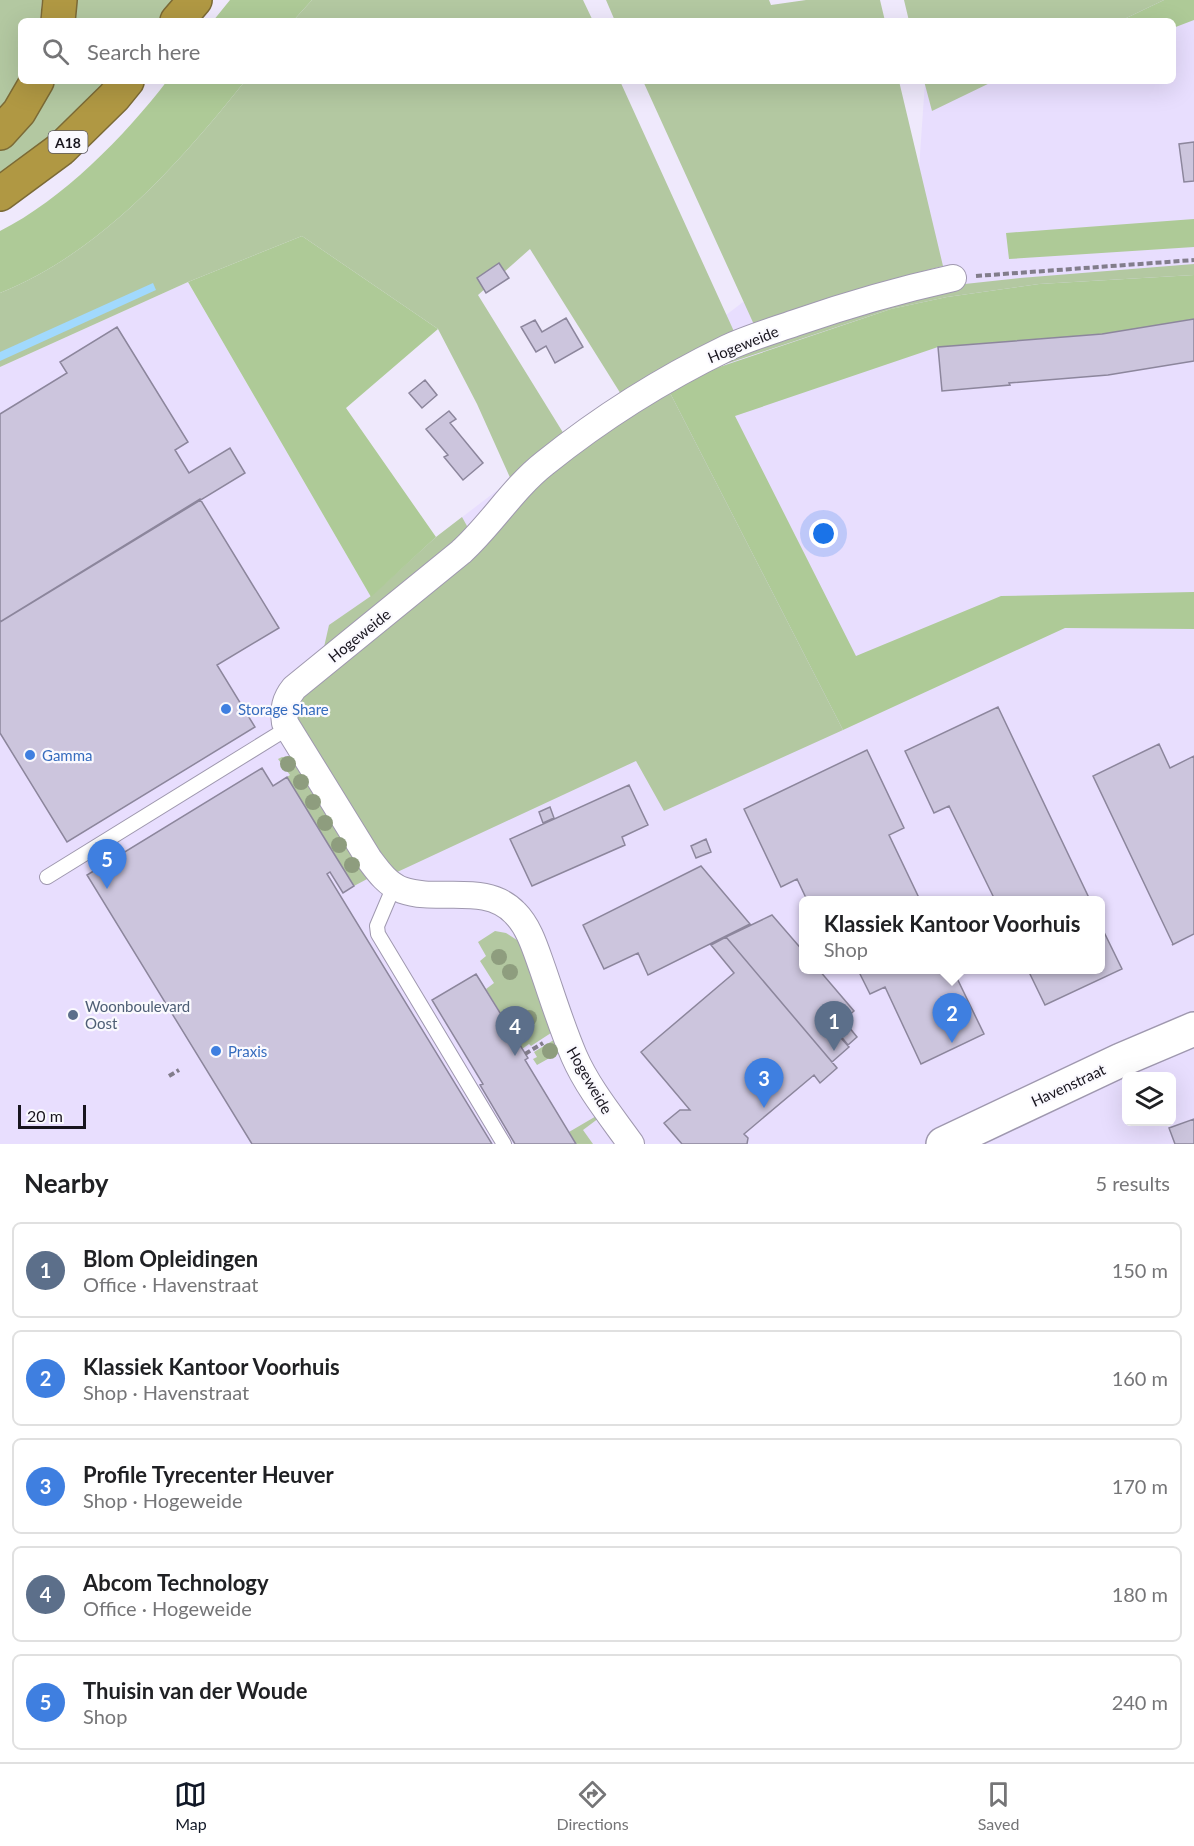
<!DOCTYPE html>
<meta charset="utf-8">
<style>
:root{--surface:#fff;--page:#f6f6f6;--text:#202124;--muted:#757577;--line:#e0e0e0;--accent:#111827}
body{margin:0;font-family:Lato,sans-serif;background:var(--page);color:var(--text)}
.controls{position:absolute;right:18px;bottom:18px;display:grid;overflow:hidden;border-radius:9px;box-shadow:0 6px 24px #0002}
.controls button{width:54px;height:54px;display:grid;place-items:center;padding:0;border:0;border-bottom:2px solid var(--line);background:var(--surface);color:var(--text);font:30px sans-serif}
.scale{position:absolute;left:18px;bottom:15px;width:68px;box-sizing:border-box;padding-left:6px;border:3px solid #18151e;border-top:0;font-size:16px;line-height:21px;white-space:nowrap;color:#18151e;-webkit-text-stroke:4px #faf9fe;paint-order:stroke}
.you{position:absolute;left:824px;top:534px;width:21px;height:21px;margin:-15px;border:4px solid #fff;border-radius:50%;background:#1a73e8;box-shadow:0 0 0 9px #1a73e833}
.badge{display:grid;place-items:center;width:39px;height:39px;border-radius:50%;background:var(--accent);color:#fff;font-size:20px;font-weight:700}
.pin{position:absolute;translate:-50% -50px;filter:drop-shadow(0 2px 3px #0008)}
.pin::after{content:'';position:absolute;top:32px;width:21px;height:18px;background:inherit;clip-path:polygon(0 0,100% 0,50% 100%)}
.popup{position:absolute;left:799px;top:896px;width:306px;height:78px;box-sizing:border-box;display:grid;place-content:center;border-radius:9px;background:var(--surface);filter:drop-shadow(0 2px 4px #0005);font-size:20px;white-space:nowrap;color:var(--muted)}
.popup b{font-size:22px;color:var(--text)}
.popup::after{content:'';position:absolute;left:50%;top:100%;margin-left:-12px;border:12px solid transparent;border-top-color:var(--surface)}
.list{margin:0;padding:0;list-style:none}
h2{display:flex;justify-content:space-between;align-items:center;height:78px;margin:0;padding:0 24px;font-size:26px}
h2 small{font-size:20px;font-weight:400;color:var(--muted)}
.list li{display:grid;grid-template-columns:39px 1fr auto;gap:18px;align-items:center;box-sizing:border-box;height:96px;margin:0 12px 12px;padding:0 12px;border:2px solid var(--line);border-radius:9px}
.list b{display:block;font-size:22px;white-space:nowrap}
.list p{margin:0;font-size:20px;white-space:nowrap;color:var(--muted)}
.list em{font-size:20px;font-style:normal;color:var(--muted)}
.icon{flex:none;width:33px;height:33px;fill:none;stroke:currentColor;stroke-width:2;stroke-linecap:round;stroke-linejoin:round}
.map{position:relative;flex:none;width:1194px;height:1144px;overflow:hidden}
.search{position:absolute;background:var(--surface);box-shadow:0 6px 24px #0002;left:18px;right:18px;top:18px;height:66px;display:flex;align-items:center;gap:15px;box-sizing:border-box;padding:0 21px;border-radius:9px;color:var(--muted);font-size:22px}
.sheet{height:618px;background:var(--surface)}
nav{display:flex;justify-content:space-around;align-items:center;box-sizing:border-box;height:84px;border-top:2px solid var(--line);background:var(--surface);font-size:16px;color:var(--muted)}
nav a{display:grid;justify-items:center;gap:3px}
nav .on{color:var(--accent)}
.map>svg:first-child{display:block}
.built{fill:#e8defe;fill-rule:evenodd}
.green{fill:#b3c8a1}
.forest{fill:#aeca97}
.water{fill:#a1d9fd}
.building{fill:#ccc5dd;stroke:#8c869c;stroke-width:1.5}
.lines{fill:none;stroke-linecap:round;stroke-linejoin:round}
.service-casing{stroke:#9f98af;stroke-width:16}
.minor-casing{stroke:#9f98af;stroke-width:28}
.tertiary-casing{stroke:#9f98af;stroke-width:36}
.motorway-casing{stroke:#7b6a36;stroke-width:36}
.path{stroke:#827d8b;stroke-width:4;stroke-dasharray:6 3;stroke-linecap:butt}
.service{stroke:#fff;stroke-width:14}
.minor{stroke:#fff;stroke-width:26}
.tertiary{stroke:#fff;stroke-width:33}
.motorway{stroke:#b09843;stroke-width:33}
.tree{fill:#8e9d7e}
.shop-dot{fill:#3f7fe0;stroke:#faf9fe;stroke-width:2}
.service-dot{fill:#5c6f8a;stroke:#faf9fe;stroke-width:2}
.labels{text-anchor:middle;dominant-baseline:central;stroke-width:4.5;stroke-linejoin:round;paint-order:stroke}
.shield{fill:#faf9fe;stroke:#5c5961;stroke-width:1.5}
.shield-label{font-size:14px;font-weight:bold;fill:#18151e}
.street-label{font-size:15px;fill:#18151e;stroke:#faf9fe}
.shop-label{font-size:15px;fill:#366cbe;stroke:#faf9fe;text-anchor:start}
.service-label{font-size:15px;fill:#4e5e75;stroke:#faf9fe;text-anchor:start}
</style>
<div class="map">
<svg width="1194" height="1144" viewBox="0 0 1194 1144">
<rect width="100%" height="100%" fill="#efe9fc"/>
<path class="built" d="M1143,0H1194V1144H0V367L188,282L367,590L743,302L914,241L925,82L1173,81V21H1087ZM804,900H1100V970H804ZM1126,1076H1172V1122H1126Z"/>
<path class="green" d="M0,0H42L40,21H21V79L0,112Z
M71,0H183L165,21H68Z
M312,0H583L593,21H293Z
M606,0H769L771,5L806,0H880L885,21H615Z
M904,0H1164L1120,21H909Z
M48,81H116L0,182V150L6,145Z
M245,81H620L737,338L624,399L530,249L478,295L567,439L512,482L477,404L438,329L302,236L188,282L0,367V293C101,252 178,165 245,81Z
M643,81H899L943,266C879,282 817,304 756,329Z
M924,81H994L932,111Z
M1194,264V275L1039,284L947,297L891,309L711,369L708,363L937,287L1020,278Z
M666,385L843,730L664,811L636,761L393,874L382,862L290,705L550,465Z
M462,517L472,535L322,656L329,625L371,596L436,537Z
M282,757L294,759L369,878L354,886L287,777L290,775L278,759Z
M495,931L506,933L520,942L554,1031L531,1046L529,1044L522,1049L486,989L494,983L480,961L486,956L478,942Z
M557,1038L562,1051L537,1065L533,1059L537,1057L534,1052Z
M598,1115L599,1118L583,1130L593,1144H576L569,1132Z"/>
<path class="forest" d="M230,0H312L293,21H213Z
M1164,0H1194V20L1173,28V21H1120Z
M167,81H245C178,165 101,252 0,293V231C62,200 125,136 167,81Z
M1194,219V247L1009,259L1006,233Z
M302,236L438,329L346,408L436,537L371,597L188,282Z
M1194,275V319L1102,334L938,347L735,416L856,656L1001,596L1194,592V629L1065,628L843,730L666,385L891,309L947,297L1039,284Z"/>
<path class="water" d="M153,283L156,290L0,361V352Z"/>
<path class="building" d="M1194,142V181L1184,182L1179,144Z
M499,263L509,278L486,293L477,278Z
M566,318L583,347L555,363L546,346L536,352L521,327L535,320L542,332Z
M1194,319V361L1108,375L1009,383L1010,385L942,391L938,347L1102,334Z
M117,327L188,442L175,450L189,473L230,448L245,473L0,622V414L67,373L60,362Z
M425,380L437,395L422,408L409,393Z
M449,411L456,419L450,423L483,463L463,480L444,457L448,455L426,429Z
M200,499L279,628L217,665L255,727L67,842L0,733V622Z
M998,707L1090,900H995L949,806L934,813L905,751Z
M1159,744L1170,768L1194,756V934L1172,945L1173,944L1093,776Z
M867,750L904,828L889,835L920,900H807L797,879L781,887L744,809Z
M262,768L273,786L287,777L328,844L354,886L343,893L330,872L327,874L492,1144H252L87,875Z
M629,785L648,825L622,837L625,845L532,886L510,839Z
M550,807L554,818L543,823L539,812Z
M706,839L711,852L696,858L691,846Z
M701,866L750,924L648,975L638,953L604,969L583,925Z
M772,915L804,952V970H819L854,1011L833,1029L849,1047L832,1062L726,937Z
M1100,924L1122,969L1045,1005L1028,970H1100Z
M726,937L837,1068L820,1083L814,1075L744,1134L748,1138L747,1144H682L664,1123L680,1110H690L641,1052L734,973L711,945Z
M858,970H953L984,1034L921,1064L885,987L870,994Z
M476,974L528,1058L525,1060L576,1144H515L480,1085L483,1084L432,1000Z
M844,1021L857,1037L848,1045L835,1029Z
M1194,1119V1144H1175L1169,1128Z"/>
<g class="lines">
<g class="service-casing">
<path id="service" d="M47,877L288,728
M394,886L377,926L378,934L504,1144"/>
</g>
<g class="minor-casing">
<path id="minor" d="M631,1144C611,1116 588,1088 574,1056C562,1028 553,999 543,970C536,951 530,928 515,913C486,882 438,903 402,890C387,884 378,871 369,859L285,723C283,709 285,699 294,688L461,552C491,525 513,488 545,463C601,418 663,379 727,348C748,338 772,331 795,323C847,305 899,290 953,278"/>
</g>
<g class="tertiary-casing">
<path id="tertiary" d="M943,1144L1121,1060L1194,1029"/>
</g>
<g class="motorway-casing">
<path id="motorway" d="M58,21L60,0
M177,21L195,0
M0,133L19,112L37,81
M0,194L61,149L114,97L127,81"/>
</g>
<path class="path" d="M976,276L1194,260
M525,1054L543,1043
M169,1076L179,1070"/>
<use href="#service" class="service"/>
<use href="#minor" class="minor"/>
<use href="#tertiary" class="tertiary"/>
<use href="#motorway" class="motorway"/>
</g>
<g class="tree">
<circle cx="288" cy="764" r="8"/>
<circle cx="301" cy="782" r="8"/>
<circle cx="313" cy="802" r="8"/>
<circle cx="325" cy="823" r="8"/>
<circle cx="339" cy="845" r="8"/>
<circle cx="352" cy="865" r="8"/>
<circle cx="499" cy="957" r="8"/>
<circle cx="510" cy="972" r="8"/>
<circle cx="529" cy="1018" r="8"/>
<circle cx="550" cy="1051" r="8"/>
</g>
<g class="shop-dot">
<circle cx="226" cy="709" r="6"/>
<circle cx="30" cy="755" r="6"/>
<circle cx="216" cy="1051" r="6"/>
</g>
<circle class="service-dot" cx="73" cy="1015" r="6"/>
<g class="labels">
<rect class="shield" x="48.5" y="131" width="39" height="22" rx="4.5"/>
<g class="shield-label">
<text x="68" y="142">A18</text>
</g>
<g class="street-label">
<text transform="translate(743 344) rotate(-22)">Hogeweide</text>
<text transform="translate(359 635) rotate(-39)">Hogeweide</text>
<text transform="translate(590 1080) rotate(60)">Hogeweide</text>
<text transform="translate(1068 1085) rotate(-25)">Havenstraat</text>
</g>
<g class="shop-label">
<text x="238" y="709">Storage Share</text>
<text x="42" y="755">Gamma</text>
<text x="228" y="1051">Praxis</text>
</g>
<g class="service-label">
<text x="85" y="1006">Woonboulevard<tspan x="85" dy="17">Oost</tspan></text>
</g>
</g>
</svg>
<div class="controls">
<button><svg class="icon" aria-label="layers" viewBox="0 0 24 24"><path d="M12 4l9 5-9 5-9-5zM3 14l9 5 9-5"/></svg></button>
</div>
<div class="scale">20 m</div>
<div class="you"></div>
<div class="pin badge" style="left:834px;top:1051px;background:#5c6f8a">1</div>
<div class="pin badge" style="left:952px;top:1043px;background:#3f7fe0">2</div>
<div class="popup"><b>Klassiek Kantoor Voorhuis</b>Shop</div>
<div class="pin badge" style="left:764px;top:1108px;background:#3f7fe0">3</div>
<div class="pin badge" style="left:515px;top:1056px;background:#5c6f8a">4</div>
<div class="pin badge" style="left:107px;top:889px;background:#3f7fe0">5</div>
<div class="search"><svg class="icon" aria-label="search" viewBox="0 0 24 24"><circle cx="10" cy="10" r="6"/><path d="M15 15l6 6"/></svg>Search here</div>
</div>
<section class="sheet">
<h2>Nearby<small>5 results</small></h2>
<ul class="list">
<li><span class="badge" style="background:#5c6f8a">1</span><div><b>Blom Opleidingen</b><p>Office · Havenstraat</p></div><em>150 m</em></li>
<li><span class="badge" style="background:#3f7fe0">2</span><div><b>Klassiek Kantoor Voorhuis</b><p>Shop · Havenstraat</p></div><em>160 m</em></li>
<li><span class="badge" style="background:#3f7fe0">3</span><div><b>Profile Tyrecenter Heuver</b><p>Shop · Hogeweide</p></div><em>170 m</em></li>
<li><span class="badge" style="background:#5c6f8a">4</span><div><b>Abcom Technology</b><p>Office · Hogeweide</p></div><em>180 m</em></li>
<li><span class="badge" style="background:#3f7fe0">5</span><div><b>Thuisin van der Woude</b><p>Shop</p></div><em>240 m</em></li>
</ul>
</section>
<nav>
<a class="on"><svg class="icon" aria-label="map" viewBox="0 0 24 24"><path d="M3 6l6-2 6 2 6-2v14l-6 2-6-2-6 2zM9 4v14M15 6v14"/></svg>Map</a>
<a><svg class="icon" aria-label="directions" viewBox="0 0 24 24"><path d="M12 3l9 9-9 9-9-9zM9 14v-3h6M13 9l2 2-2 2"/></svg>Directions</a>
<a><svg class="icon" aria-label="saved" viewBox="0 0 24 24"><path d="M7 4h10v16l-5-4-5 4z"/></svg>Saved</a>
</nav>
